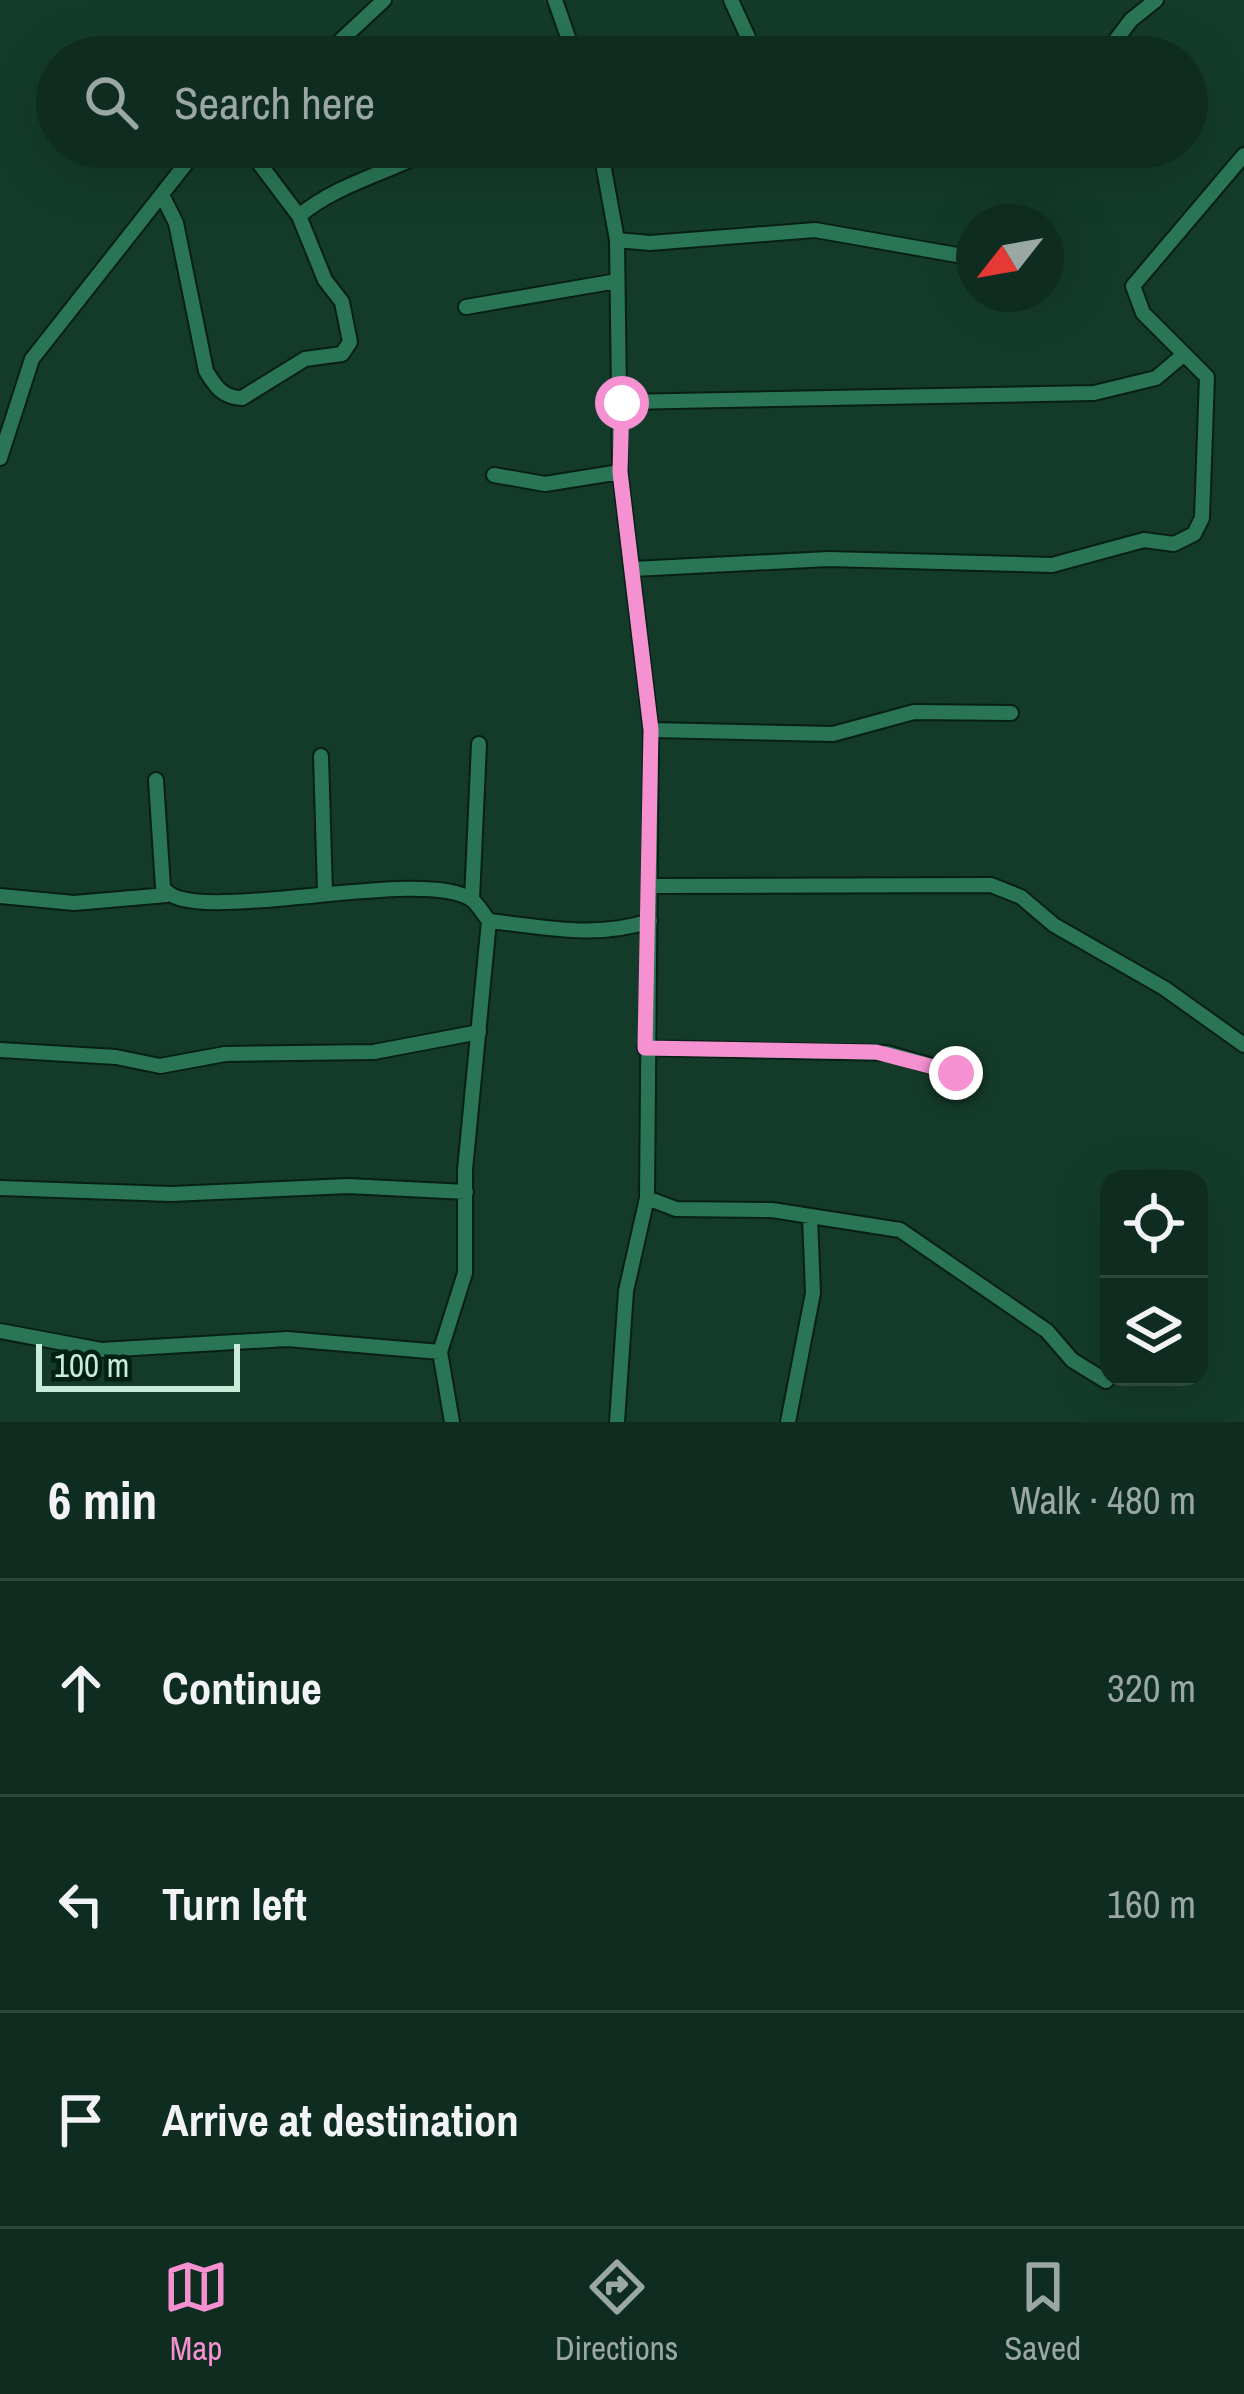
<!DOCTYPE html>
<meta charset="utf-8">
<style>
:root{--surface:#0f2c20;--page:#1d382d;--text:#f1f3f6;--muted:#9ba7a5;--line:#2f483e;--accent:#f590d1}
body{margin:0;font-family:"Archivo Narrow",sans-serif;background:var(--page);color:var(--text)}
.controls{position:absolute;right:36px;bottom:36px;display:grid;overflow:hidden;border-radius:24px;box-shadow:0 12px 48px #0002}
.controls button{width:108px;height:108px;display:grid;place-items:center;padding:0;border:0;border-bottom:3px solid var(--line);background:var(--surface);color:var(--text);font:60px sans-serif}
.compass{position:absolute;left:956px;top:204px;width:108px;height:108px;border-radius:50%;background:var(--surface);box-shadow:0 12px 48px #0002;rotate:239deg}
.scale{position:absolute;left:36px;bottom:30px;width:204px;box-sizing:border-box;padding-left:12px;border:6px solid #c8ecd9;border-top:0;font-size:33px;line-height:42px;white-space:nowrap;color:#c8ecd9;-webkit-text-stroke:9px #022013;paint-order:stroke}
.stop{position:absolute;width:36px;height:36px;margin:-27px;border:9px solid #f590d1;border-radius:50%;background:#fff}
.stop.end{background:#f590d1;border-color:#fff;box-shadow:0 3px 12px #0008}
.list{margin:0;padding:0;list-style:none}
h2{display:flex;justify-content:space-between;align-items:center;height:156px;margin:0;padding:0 48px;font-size:51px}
h2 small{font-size:39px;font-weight:400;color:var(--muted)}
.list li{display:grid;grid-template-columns:78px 1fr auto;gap:36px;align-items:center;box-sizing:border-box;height:216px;padding:0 48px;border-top:3px solid var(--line)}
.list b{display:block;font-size:45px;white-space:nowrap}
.list em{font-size:39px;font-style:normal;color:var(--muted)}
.icon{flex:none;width:66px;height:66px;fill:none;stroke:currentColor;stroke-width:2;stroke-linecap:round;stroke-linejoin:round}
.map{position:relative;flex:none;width:1244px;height:1422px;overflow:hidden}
.search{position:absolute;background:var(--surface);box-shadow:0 12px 48px #0002;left:36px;right:36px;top:36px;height:132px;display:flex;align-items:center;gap:30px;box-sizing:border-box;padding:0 42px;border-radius:66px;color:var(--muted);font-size:45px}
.sheet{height:804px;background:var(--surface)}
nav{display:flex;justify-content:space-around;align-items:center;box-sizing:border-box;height:168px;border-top:3px solid var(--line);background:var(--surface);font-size:33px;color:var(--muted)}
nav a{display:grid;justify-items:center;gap:6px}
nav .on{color:var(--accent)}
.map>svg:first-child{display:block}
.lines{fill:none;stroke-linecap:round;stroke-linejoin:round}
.street-casing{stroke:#081f15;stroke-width:18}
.street{stroke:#2a7555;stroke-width:14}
.route{stroke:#f590d1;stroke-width:15}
</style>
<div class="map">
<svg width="1244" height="1422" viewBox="0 0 1244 1422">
<rect width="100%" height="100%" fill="#143b2a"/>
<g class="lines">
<g class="street-casing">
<path id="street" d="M555,0L575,57
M731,0L757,57
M323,57L384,0
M1103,57L1131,20L1156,0
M600,147L617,240L620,472L651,730L647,1198L626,1291L617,1422
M162,195L176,223L206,371C215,386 223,398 242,398L305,359L342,354L350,342L342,302L325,280L299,216L247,147
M299,216C340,182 390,173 436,147
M617,240L650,243L815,230L974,258
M466,307L617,281
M622,402L1094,393L1156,378L1182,356
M0,458L32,359L199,147
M494,475L545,484L620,472
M633,569L828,559L1052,565L1144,540L1174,544L1194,534L1202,518L1207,377L1143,313L1133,286L1244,155
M651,730L833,734L914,712L1011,713
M321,756L325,892
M156,780L163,887C186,930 417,865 471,899C478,904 484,915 489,921C545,927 595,939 650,921
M651,886L991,885L1021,897L1054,925L1164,988L1244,1045
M0,896L74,903L167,895
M472,900L479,744
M645,1048L887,1053L957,1073
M0,1050L116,1057L160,1066L225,1054L374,1052L479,1032
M0,1188L171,1194L348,1186L466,1192
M647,1198L676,1209L772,1210L900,1230L1047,1331L1072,1360L1106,1381
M0,1331L101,1350L287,1339L440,1352
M452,1422L440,1352L465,1273V1170L489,921
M788,1422L813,1293L810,1217"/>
</g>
<use href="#street" class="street"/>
</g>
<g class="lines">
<path class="route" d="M622,403L620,472L651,730L645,1048L876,1052L956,1073"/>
</g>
</svg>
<div class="controls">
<button><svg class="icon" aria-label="locate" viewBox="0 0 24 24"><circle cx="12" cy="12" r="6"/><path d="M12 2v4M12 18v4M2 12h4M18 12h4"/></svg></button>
<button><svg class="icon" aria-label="layers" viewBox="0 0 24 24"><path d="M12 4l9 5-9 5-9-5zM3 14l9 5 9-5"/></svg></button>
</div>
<svg class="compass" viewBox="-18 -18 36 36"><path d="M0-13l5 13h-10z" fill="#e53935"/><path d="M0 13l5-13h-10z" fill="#9ba7a5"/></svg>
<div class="scale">100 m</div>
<div class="stop" style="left:622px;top:403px"></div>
<div class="stop end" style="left:956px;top:1073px"></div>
<div class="search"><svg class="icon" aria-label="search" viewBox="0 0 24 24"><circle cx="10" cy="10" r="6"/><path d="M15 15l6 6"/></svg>Search here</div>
</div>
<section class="sheet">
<h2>6 min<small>Walk · 480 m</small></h2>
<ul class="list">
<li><svg class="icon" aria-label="ahead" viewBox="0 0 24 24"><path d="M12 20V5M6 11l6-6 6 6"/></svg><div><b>Continue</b></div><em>320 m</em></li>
<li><svg class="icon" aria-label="left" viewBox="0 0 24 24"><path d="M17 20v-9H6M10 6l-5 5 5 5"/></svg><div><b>Turn left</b></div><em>160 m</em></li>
<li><svg class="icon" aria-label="arrive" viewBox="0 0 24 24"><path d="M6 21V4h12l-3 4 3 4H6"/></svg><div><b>Arrive at destination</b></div></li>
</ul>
</section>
<nav>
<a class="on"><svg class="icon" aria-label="map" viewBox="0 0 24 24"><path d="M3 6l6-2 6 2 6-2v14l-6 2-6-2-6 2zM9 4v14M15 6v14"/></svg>Map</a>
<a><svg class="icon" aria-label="directions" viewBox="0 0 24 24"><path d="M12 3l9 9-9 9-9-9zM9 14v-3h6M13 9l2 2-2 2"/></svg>Directions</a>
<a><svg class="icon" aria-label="saved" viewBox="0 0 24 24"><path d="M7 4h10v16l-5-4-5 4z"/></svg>Saved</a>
</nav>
